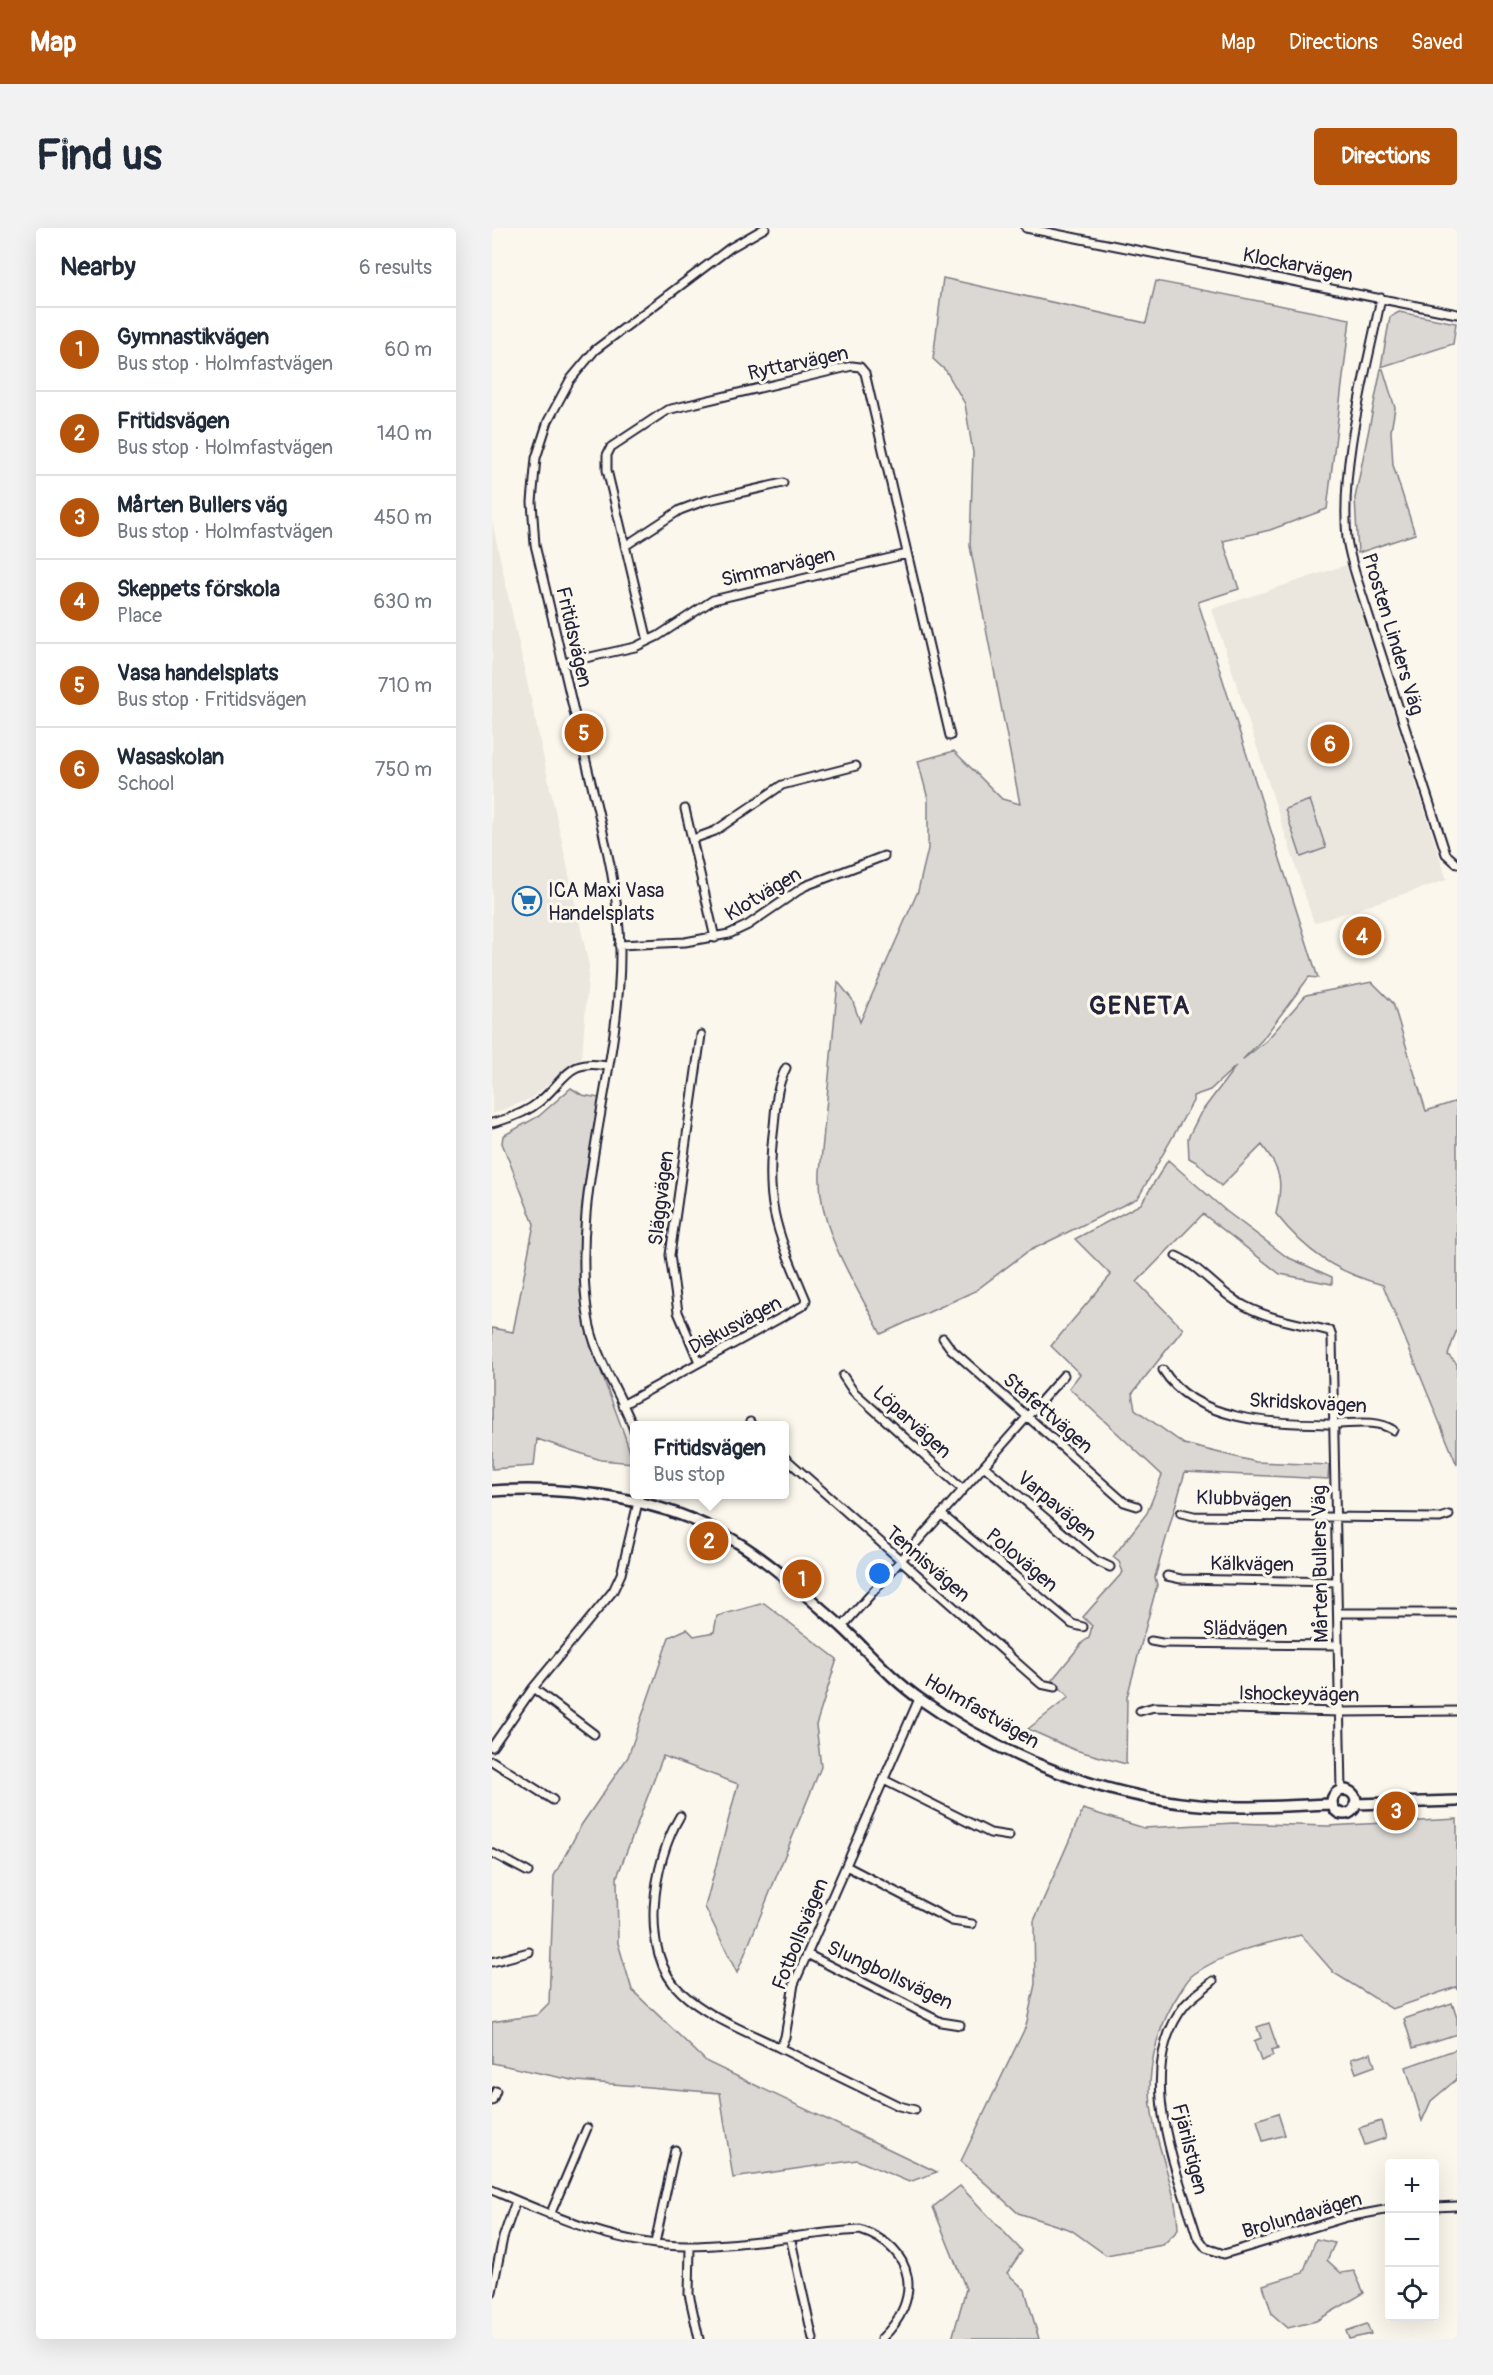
<!DOCTYPE html>
<meta charset="utf-8">
<style>
:root{--surface:#fff;--page:#f2f2f3;--text:#1f2937;--muted:#747a83;--line:#e0e1e3;--accent:#b45309}
body{margin:0;font-family:Pangolin,sans-serif;background:var(--page);color:var(--text)}
.controls{position:absolute;right:18px;bottom:18px;display:grid;overflow:hidden;border-radius:6px;box-shadow:0 6px 24px #0002}
.controls button{width:54px;height:54px;display:grid;place-items:center;padding:0;border:0;border-bottom:2px solid var(--line);background:var(--surface);color:var(--text);font:30px sans-serif}
.you{position:absolute;left:388px;top:1346px;width:21px;height:21px;margin:-15px;border:4px solid #fff;border-radius:50%;background:#1a73e8;box-shadow:0 0 0 9px #1a73e833}
.badge{display:grid;place-items:center;width:39px;height:39px;border-radius:50%;background:var(--accent);color:#fff;font-size:20px;font-weight:700}
.pin{position:absolute;translate:-50% -50%;border:3px solid #fff;box-shadow:0 2px 6px #0006}
.popup{position:absolute;left:138px;top:1193px;width:159px;height:78px;box-sizing:border-box;display:grid;place-content:center;border-radius:6px;background:var(--surface);filter:drop-shadow(0 2px 4px #0005);font-size:20px;white-space:nowrap;color:var(--muted)}
.popup b{font-size:22px;color:var(--text)}
.popup::after{content:'';position:absolute;left:50%;top:100%;margin-left:-12px;border:12px solid transparent;border-top-color:var(--surface)}
.list{margin:0;padding:0;list-style:none}
h2{display:flex;justify-content:space-between;align-items:center;height:78px;margin:0;padding:0 24px;font-size:26px}
h2 small{font-size:20px;font-weight:400;color:var(--muted)}
.list li{display:grid;grid-template-columns:39px 1fr auto;gap:18px;align-items:center;box-sizing:border-box;height:84px;padding:0 24px;border-top:2px solid var(--line)}
.list b{display:block;font-size:22px;white-space:nowrap}
.list p{margin:0;font-size:20px;white-space:nowrap;color:var(--muted)}
.list em{font-size:20px;font-style:normal;color:var(--muted)}
.icon{flex:none;width:33px;height:33px;fill:none;stroke:currentColor;stroke-width:2;stroke-linecap:round;stroke-linejoin:round}
.map{position:relative;flex:none;width:965px;height:2111px;overflow:hidden;border-radius:6px}
header{display:flex;align-items:center;gap:36px;box-sizing:border-box;height:84px;padding:0 30px;background:var(--accent);color:#fff}
header strong{font-size:28px}
nav{display:flex;gap:33px;margin-inline-start:auto;font-size:21px}
.intro{display:flex;align-items:center;justify-content:space-between;box-sizing:border-box;height:144px;padding:0 36px}
h1{margin:0;font-size:42px}
.button{padding:15px 27px;border-radius:6px;background:var(--accent);color:#fff;font-size:21px;font-weight:700}
main{display:flex;gap:36px;padding:0 36px}
aside{flex:1;background:var(--surface);border-radius:6px;box-shadow:0 6px 24px #0002}
.map>svg:first-child{display:block}
.built{fill:#ebe7df}
.green{fill:#dbd8d3;stroke:#7e7d87;stroke-width:1.5}
.lines{fill:none;stroke-linecap:round;stroke-linejoin:round}
.minor-casing{stroke:#22223b;stroke-width:11}
.tertiary-casing{stroke:#22223b;stroke-width:14}
.minor{stroke:#fbf7ec;stroke-width:7}
.tertiary{stroke:#fbf7ec;stroke-width:9}
.labels{text-anchor:middle;dominant-baseline:central;stroke-width:6;stroke-linejoin:round;paint-order:stroke}
.street-label{font-size:20px;fill:#22223b;stroke:#fbf7ec}
.poi-label{font-size:20px;fill:#22223b;stroke:#fbf7ec;text-anchor:start}
.district-label{font-size:26px;font-weight:bold;letter-spacing:1.5px;fill:#22223b;stroke:#fbf7ec}
</style>
<header>
<strong>Map</strong>
<nav><a>Map</a><a>Directions</a><a>Saved</a></nav>
</header>
<div class="intro"><h1>Find us</h1><a class="button">Directions</a></div>
<main>
<aside>
<h2>Nearby<small>6 results</small></h2>
<ul class="list">
<li><span class="badge">1</span><div><b>Gymnastikvägen</b><p>Bus stop · Holmfastvägen</p></div><em>60 m</em></li>
<li><span class="badge">2</span><div><b>Fritidsvägen</b><p>Bus stop · Holmfastvägen</p></div><em>140 m</em></li>
<li><span class="badge">3</span><div><b>Mårten Bullers väg</b><p>Bus stop · Holmfastvägen</p></div><em>450 m</em></li>
<li><span class="badge">4</span><div><b>Skeppets förskola</b><p>Place</p></div><em>630 m</em></li>
<li><span class="badge">5</span><div><b>Vasa handelsplats</b><p>Bus stop · Fritidsvägen</p></div><em>710 m</em></li>
<li><span class="badge">6</span><div><b>Wasaskolan</b><p>School</p></div><em>750 m</em></li>
</ul>
</aside>
<div class="map">
<svg width="965" height="2111" viewBox="0 0 965 2111">
<rect width="100%" height="100%" fill="#fbf7ec"/>
<filter id="ink" filterUnits="userSpaceOnUse"><feTurbulence type="fractalNoise" baseFrequency=".0167" numOctaves="2"/><feDisplacementMap in="SourceGraphic" scale="12" xChannelSelector="R" yChannelSelector="G"/><feConvolveMatrix kernelMatrix="1 2 1 2 8 2 1 2 1" color-interpolation-filters="sRGB"/></filter>
<g filter="url(#ink)">
<path class="built" d="M0,293L97,738L90,829L38,871L0,886Z
M854,337L955,652L822,695L720,381Z"/>
<path class="green" d="M451,50L654,95L664,53L858,91L835,281L778,302L731,313L747,361L706,374L826,750L817,749L770,812L750,832L774,813L814,767L880,754L901,775L934,883L965,873V1101L956,1127L965,1136V1237L891,1057C844,1044 814,1024 784,986C791,955 790,943 770,917L729,958L706,935L697,930L696,910L708,886L744,838L718,862L701,868V873L646,970L535,1024L483,1063L389,1106C364,1056 325,1002 328,944L346,754L360,771L368,794L426,663L436,621V571L426,533L462,523L510,571L528,576L478,318L481,225L473,176L454,143L441,131Z
M907,84L964,95L961,116L889,139L898,89Z
M889,141H891L903,180L899,203L901,237L923,306L866,325L863,270Z
M818,572L834,620L809,629L793,581Z
M79,860L90,867L108,870C95,953 79,1026 99,1110C109,1153 130,1192 141,1235L109,1232L45,1211L42,1238L0,1241V1100L21,1104L42,996L10,915L11,908L47,888Z
M676,932L734,983L795,1029L840,1049V1056L788,1046L711,986L645,1054L691,1101L640,1166L643,1181L692,1216L764,1234L837,1237L836,1251L693,1244L663,1349L665,1357L635,1469L634,1536L583,1522L536,1501L577,1469L560,1452L591,1414L597,1410L600,1398L591,1389L631,1344L627,1334L621,1329L655,1285L670,1247L577,1160L588,1146L559,1118L619,1047L583,1011L649,976Z
M272,1375L345,1431L324,1497L329,1539L245,1745L213,1679L246,1556L171,1528L125,1649L126,1715L140,1762L215,1834L445,1944L417,1954L365,1932L241,1950L228,1865L85,1853L0,1835V1794L45,1787L57,1775L62,1648L90,1596L136,1529L177,1409L195,1401L202,1408L222,1404L225,1388Z
M591,1581L652,1600L742,1595L836,1598L965,1591V1762L964,1759L900,1781L842,1745L809,1707C772,1716 733,1724 702,1746C696,1750 692,1758 688,1764C664,1800 652,1848 661,1891C668,1929 685,1963 686,2002L671,2017L614,2027L579,2002L526,1985L469,1933L534,1798L543,1756L542,1693Z
M960,1775L965,1790V1806L921,1820L912,1791Z
M777,1795L786,1821L779,1823L781,1828L769,1833L762,1813L769,1810L765,1799Z
M965,1821V1851L939,1873L930,1893L914,1839Z
M879,1825L883,1838L864,1845L859,1831Z
M786,1885L793,1907L771,1913L765,1892Z
M889,1893L894,1910L873,1917L867,1900Z
M468,1958L530,2023L515,2045L533,2062L547,2111H460L474,2061L441,1979Z
M824,2011L843,2015L835,2032L849,2045L862,2043L872,2065L824,2093L796,2100L780,2086L771,2057L811,2045Z
M875,2096L879,2106L857,2111L854,2103Z"/>
<g class="lines">
<g class="minor-casing">
<path id="minor" d="M534,0L965,86
M889,70C874,146 848,233 855,311C857,325 861,338 865,351L954,626L965,636
M133,318L188,282L212,273L291,255
M156,413L115,242V227L119,219L175,182L360,138L368,139L373,145L380,175L458,508
M71,435L143,419L166,408L221,372L415,326
M193,581L223,710
M201,611L223,603L290,557L364,538
M127,717L193,714L237,706L256,697L313,658L392,628
M0,895C16,891 34,885 47,874C74,852 75,830 115,838
M684,1028C707,1038 723,1060 744,1073C773,1091 806,1095 838,1103L840,1109L849,1563
M451,1110L459,1121L632,1274L645,1278
M207,1134L186,1084L178,1027L209,807
M671,1142C705,1196 786,1195 842,1196C861,1196 884,1191 901,1202
M351,1148L361,1163L470,1261
M130,1177L312,1077L314,1072C284,1001 272,977 282,898C284,878 284,859 294,840
M258,1194L260,1198
M142,1202C128,1163 102,1130 96,1088C77,965 129,845 128,722C127,657 107,589 92,525C75,456 60,386 43,317L40,274L44,230L56,193L78,152L103,122L238,20L273,0
M292,1229L549,1456L563,1459
M492,1238L603,1332L618,1339
M689,1285L702,1288L948,1290L957,1287
M449,1286L580,1396L591,1399
M675,1348L689,1351L845,1354
M846,1385H965
M350,1399L572,1147
M659,1413L670,1415L846,1417
M41,1460L102,1506
M648,1483L662,1479L848,1484L965,1483
M0,1519L41,1460L121,1363L129,1346L148,1266
M0,1533L61,1572
M392,1552L498,1605L517,1608
M188,1588C161,1633 146,1725 189,1764C215,1789 256,1804 288,1820
M0,1625L36,1644
M354,1638L460,1693L480,1696
M315,1726L449,1794L468,1797
M0,1734L37,1724
M721,1753C712,1761 701,1768 693,1777C641,1842 684,1940 705,2008L714,2020L732,2026L855,1989L898,1981
M0,1873L4,1863
M423,1882L407,1878L288,1820L293,1809L302,1756L427,1471
M0,1962C63,1989 129,2019 198,2018C254,2018 311,2005 368,2002C424,2020 431,2072 389,2111
M942,1979L965,1978
M58,1987L95,1900
M298,2008L321,2111
M163,2015L183,1922
M198,2019L197,2066L207,2111
M0,2064L11,2010L24,1973"/>
</g>
<g class="tertiary-casing">
<path id="tertiary" d="M0,1263C83,1258 176,1270 248,1316C284,1339 317,1370 349,1398C375,1422 399,1451 428,1471C512,1531 616,1571 719,1578C759,1581 800,1577 840,1576
M840 1574a12 12 0 1 1 24 0a12 12 0 1 1-24 0Z
M863,1576L965,1573"/>
</g>
<use href="#minor" class="minor"/>
<use href="#tertiary" class="tertiary"/>
</g>
</g>
<defs>
<g id="supermarket-ring" transform="scale(1.5)"><circle r="9.5" fill="#fbf7ec" stroke="#1f6fb2" stroke-width="1.5"/><path d="M-6-5.5h2.5l.6 2H6L4.5 2H-2.5L-4.4-4H-6ZM-1.5 3.2a1.3 1.3 0 1 0 .1 0ZM3 3.2a1.3 1.3 0 1 0 .1 0Z" fill="#1f6fb2"/></g>
</defs>
<g fill-rule="evenodd">
<use href="#supermarket-ring" x="35" y="673"/>
</g>
<g class="labels">
<g class="street-label">
<text transform="translate(806 37) rotate(11)">Klockarvägen</text>
<text transform="translate(306 135) rotate(-12)">Ryttarvägen</text>
<text transform="translate(286 339) rotate(-13)">Simmarvägen</text>
<text transform="translate(901 406) rotate(73)">Prosten Linders Väg</text>
<text transform="translate(82 409) rotate(77)">Fritidsvägen</text>
<text transform="translate(271 666) rotate(-31)">Klotvägen</text>
<text transform="translate(169 970) rotate(-83)">Släggvägen</text>
<text transform="translate(243 1097) rotate(-28)">Diskusvägen</text>
<text transform="translate(816 1175) rotate(3)">Skridskovägen</text>
<text transform="translate(556 1185) rotate(41)">Stafettvägen</text>
<text transform="translate(420 1194) rotate(42)">Löparvägen</text>
<text transform="translate(752 1271) rotate(2)">Klubbvägen</text>
<text transform="translate(565 1278) rotate(40)">Varpavägen</text>
<text transform="translate(530 1332) rotate(40)">Polovägen</text>
<text transform="translate(436 1336) rotate(41)">Tennisvägen</text>
<text transform="translate(760 1336) rotate(1)">Kälkvägen</text>
<text transform="translate(828 1336) rotate(-91)">Mårten Bullers Väg</text>
<text x="753" y="1400">Slädvägen</text>
<text transform="translate(807 1466) rotate(1)">Ishockeyvägen</text>
<text transform="translate(490 1483) rotate(30)">Holmfastvägen</text>
<text transform="translate(308 1706) rotate(-68)">Fotbollsvägen</text>
<text transform="translate(398 1747) rotate(25)">Slungbollsvägen</text>
<text transform="translate(698 1921) rotate(76)">Fjärilstigen</text>
<text transform="translate(810 1987) rotate(-16)">Brolundavägen</text>
</g>
<g class="poi-label">
<text x="56" y="662">ICA Maxi Vasa<tspan x="56" dy="23">Handelsplats</tspan></text>
</g>
<g class="district-label">
<text x="648" y="778">GENETA</text>
</g>
</g>
</svg>
<div class="controls">
<button>+</button>
<button>−</button>
<button><svg class="icon" aria-label="locate" viewBox="0 0 24 24"><circle cx="12" cy="12" r="6"/><path d="M12 2v4M12 18v4M2 12h4M18 12h4"/></svg></button>
</div>
<div class="you"></div>
<div class="pin badge" style="left:310px;top:1351px">1</div>
<div class="pin badge" style="left:217px;top:1313px">2</div>
<div class="popup"><b>Fritidsvägen</b>Bus stop</div>
<div class="pin badge" style="left:904px;top:1583px">3</div>
<div class="pin badge" style="left:870px;top:708px">4</div>
<div class="pin badge" style="left:92px;top:505px">5</div>
<div class="pin badge" style="left:838px;top:516px">6</div>
</div>
</main>
